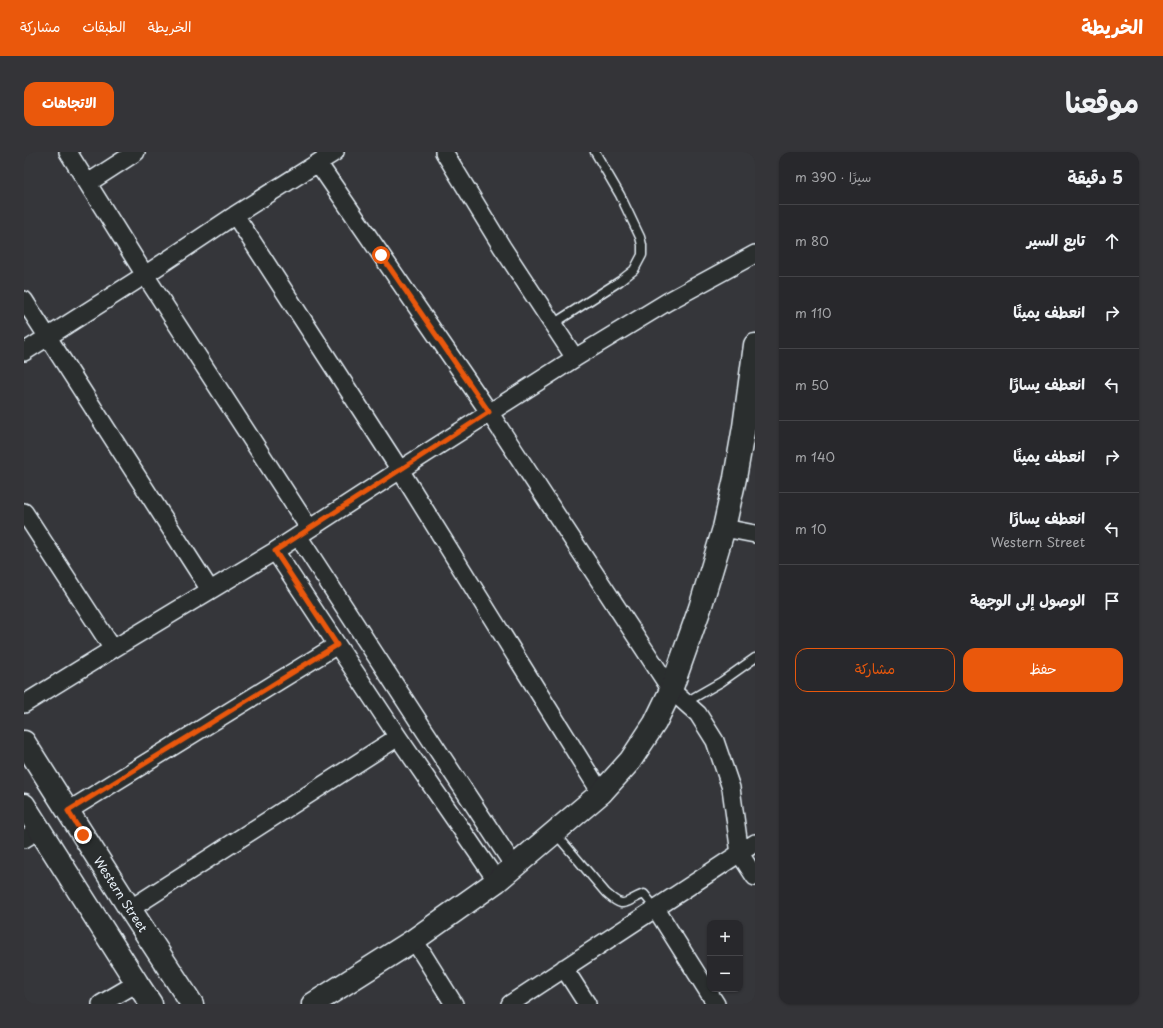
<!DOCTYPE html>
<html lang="ar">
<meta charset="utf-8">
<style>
:root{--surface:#28282c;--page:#343438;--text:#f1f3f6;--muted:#a5a6a9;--line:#444448;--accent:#ea580c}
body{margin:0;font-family:"Playpen Sans","Playpen Sans Arabic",sans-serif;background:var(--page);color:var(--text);direction:rtl}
.controls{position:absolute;right:12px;bottom:12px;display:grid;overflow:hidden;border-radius:8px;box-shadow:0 1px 3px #0004}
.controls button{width:36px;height:36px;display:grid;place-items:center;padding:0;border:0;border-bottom:1px solid var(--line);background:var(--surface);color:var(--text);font:20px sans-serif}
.stop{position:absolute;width:12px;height:12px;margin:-9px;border:3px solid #ea580c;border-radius:50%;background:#fff}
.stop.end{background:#ea580c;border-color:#fff;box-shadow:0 1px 4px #0008}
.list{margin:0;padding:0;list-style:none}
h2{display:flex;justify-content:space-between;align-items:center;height:52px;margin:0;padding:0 16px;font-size:17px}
h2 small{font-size:13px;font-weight:400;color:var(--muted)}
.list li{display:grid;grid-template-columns:26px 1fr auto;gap:12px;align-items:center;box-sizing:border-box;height:72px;padding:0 16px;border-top:1px solid var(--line)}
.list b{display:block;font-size:15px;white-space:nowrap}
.list p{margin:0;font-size:13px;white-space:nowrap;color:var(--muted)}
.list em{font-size:13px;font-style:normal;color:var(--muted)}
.actions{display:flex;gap:8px;padding:12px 16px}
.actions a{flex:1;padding:9px 0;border:1px solid var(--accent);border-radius:12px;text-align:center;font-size:14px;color:var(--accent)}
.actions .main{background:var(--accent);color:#fff}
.icon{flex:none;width:22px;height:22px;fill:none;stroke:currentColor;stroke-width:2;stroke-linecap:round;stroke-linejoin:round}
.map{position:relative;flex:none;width:731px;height:852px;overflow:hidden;direction:ltr;border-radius:12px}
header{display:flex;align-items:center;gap:24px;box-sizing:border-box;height:56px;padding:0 20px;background:var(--accent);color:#fff}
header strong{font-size:19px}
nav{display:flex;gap:22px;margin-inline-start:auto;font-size:14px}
.intro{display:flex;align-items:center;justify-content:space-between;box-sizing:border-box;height:96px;padding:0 24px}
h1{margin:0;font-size:28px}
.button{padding:10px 18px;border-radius:12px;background:var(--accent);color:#fff;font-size:14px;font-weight:700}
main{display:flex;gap:24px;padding:0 24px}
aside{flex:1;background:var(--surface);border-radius:12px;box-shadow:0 1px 3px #0004}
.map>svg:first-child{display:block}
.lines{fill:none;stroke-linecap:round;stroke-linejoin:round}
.lane-casing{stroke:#e8f1f8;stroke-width:11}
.street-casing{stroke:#e8f1f8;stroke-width:20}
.secondary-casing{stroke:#e8f1f8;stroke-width:25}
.lane{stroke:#2a2d2e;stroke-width:8}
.street{stroke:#2a2d2e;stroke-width:17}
.secondary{stroke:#2a2d2e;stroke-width:22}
.route{stroke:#ea580c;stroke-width:5}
.labels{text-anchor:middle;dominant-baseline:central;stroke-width:3.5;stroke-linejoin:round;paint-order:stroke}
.street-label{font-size:12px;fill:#e8f1f8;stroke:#2a2d2e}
</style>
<header>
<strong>الخريطة</strong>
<nav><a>الخريطة</a><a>الطبقات</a><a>مشاركة</a></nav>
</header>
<div class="intro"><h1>موقعنا</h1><a class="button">الاتجاهات</a></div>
<main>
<aside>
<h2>5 دقيقة<small>سيرًا · 390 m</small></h2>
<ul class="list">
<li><svg class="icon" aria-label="ahead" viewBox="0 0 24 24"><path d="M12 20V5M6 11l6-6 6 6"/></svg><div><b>تابع السير</b></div><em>80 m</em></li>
<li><svg class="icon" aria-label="right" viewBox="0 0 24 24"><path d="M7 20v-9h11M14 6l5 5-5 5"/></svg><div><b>انعطف يمينًا</b></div><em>110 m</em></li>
<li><svg class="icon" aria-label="left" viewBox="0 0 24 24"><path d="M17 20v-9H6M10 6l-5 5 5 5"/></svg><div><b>انعطف يسارًا</b></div><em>50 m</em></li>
<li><svg class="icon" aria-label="right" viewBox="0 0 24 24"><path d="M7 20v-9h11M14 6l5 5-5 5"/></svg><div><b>انعطف يمينًا</b></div><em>140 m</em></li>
<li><svg class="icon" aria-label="left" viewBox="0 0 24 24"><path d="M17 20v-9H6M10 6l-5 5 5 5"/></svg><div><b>انعطف يسارًا</b><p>Western Street</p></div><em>10 m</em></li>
<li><svg class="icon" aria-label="arrive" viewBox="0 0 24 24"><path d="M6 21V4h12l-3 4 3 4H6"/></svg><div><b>الوصول إلى الوجهة</b></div></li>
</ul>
<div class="actions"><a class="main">حفظ</a><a>مشاركة</a></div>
</aside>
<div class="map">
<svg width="731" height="852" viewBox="0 0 731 852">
<rect width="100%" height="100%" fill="#35363a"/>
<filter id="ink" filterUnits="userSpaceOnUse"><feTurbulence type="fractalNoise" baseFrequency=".025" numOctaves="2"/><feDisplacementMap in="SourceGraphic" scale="8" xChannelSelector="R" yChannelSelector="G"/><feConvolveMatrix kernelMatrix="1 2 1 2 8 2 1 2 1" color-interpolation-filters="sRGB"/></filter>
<g filter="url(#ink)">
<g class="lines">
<g class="lane-casing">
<path id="lane" d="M529,172L596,129L610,118L618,103V93L616,85L596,43L571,0
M662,550L697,530L731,506
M531,681L582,741C602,759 600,749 620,742L632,757"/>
</g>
<g class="street-casing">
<path id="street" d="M44,0L121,123L285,376
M420,0L478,95L551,206
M294,11L465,260L647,538L674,562L691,589L707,636L716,702L731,725
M64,31L112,0
M211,63L376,318L577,641
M0,148L186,438
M0,200L121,123L211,63L311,0
M0,360L89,497
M700,376L731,382
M274,384L395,570L490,714
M251,399L374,585L473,729
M0,552L89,497L251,399L376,318L551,206L643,150L731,102
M44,659L313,493
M0,687L16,677
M106,757L374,585
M632,757L692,852
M390,788L430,852
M540,816L563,852
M77,852L113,831
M486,852L731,691"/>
</g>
<g class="secondary-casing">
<path id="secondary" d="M0,590L106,757L168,852
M0,653L113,831L127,852
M289,852L390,788L473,729L577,641L606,609L631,571L647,538L676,456L700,376L711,326L720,275L731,193"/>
</g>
<use href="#lane" class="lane"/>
<use href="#street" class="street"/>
<use href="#secondary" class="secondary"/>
</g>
</g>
<g class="lines" filter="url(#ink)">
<path class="route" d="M59,683L44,659L313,493L251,399L465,260L357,103"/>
</g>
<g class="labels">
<g class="street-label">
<text transform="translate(97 742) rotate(57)">Western Street</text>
</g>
</g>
</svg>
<div class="controls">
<button>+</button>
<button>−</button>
</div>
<div class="stop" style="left:357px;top:103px"></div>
<div class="stop end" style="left:59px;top:683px"></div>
</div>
</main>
